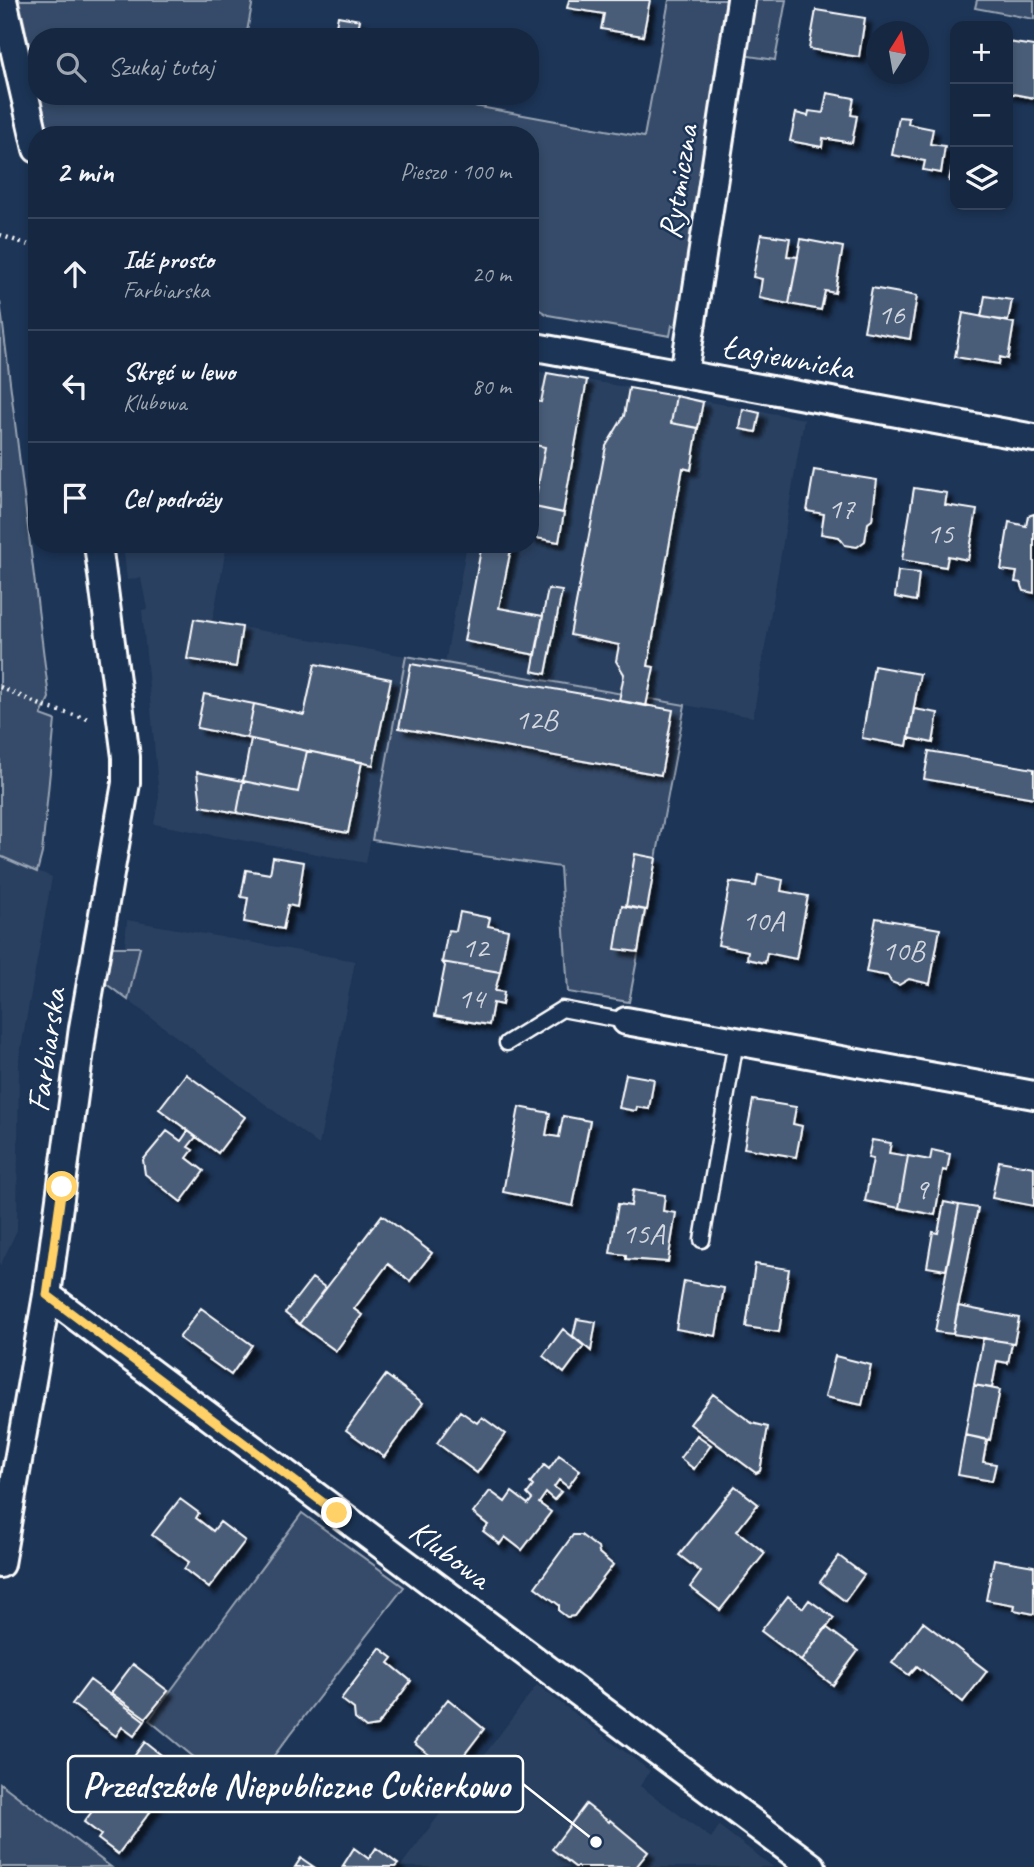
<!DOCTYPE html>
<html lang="pl">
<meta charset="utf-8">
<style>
:root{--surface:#162841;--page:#1f3048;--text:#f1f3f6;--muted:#9ea6b1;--line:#35445a}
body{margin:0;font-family:Caveat,sans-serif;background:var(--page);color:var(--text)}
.controls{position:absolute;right:21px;top:21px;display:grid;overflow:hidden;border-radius:14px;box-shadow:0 4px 10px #0003}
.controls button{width:63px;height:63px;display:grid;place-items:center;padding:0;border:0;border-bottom:2px solid var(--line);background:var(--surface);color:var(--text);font:35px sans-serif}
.compass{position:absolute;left:866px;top:21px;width:63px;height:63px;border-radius:50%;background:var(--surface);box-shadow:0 4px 10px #0003;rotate:11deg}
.stop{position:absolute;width:21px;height:21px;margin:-16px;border:5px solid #ffd166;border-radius:50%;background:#fff}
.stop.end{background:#ffd166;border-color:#fff;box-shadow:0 2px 7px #0008}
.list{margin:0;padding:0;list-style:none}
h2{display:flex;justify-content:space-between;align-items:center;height:91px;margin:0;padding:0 28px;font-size:30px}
h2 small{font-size:23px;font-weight:400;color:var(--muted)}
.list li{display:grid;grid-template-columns:46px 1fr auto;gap:21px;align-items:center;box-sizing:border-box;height:112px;padding:0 28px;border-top:2px solid var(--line)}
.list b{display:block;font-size:26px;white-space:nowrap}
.list p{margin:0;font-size:23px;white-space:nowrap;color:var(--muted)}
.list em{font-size:23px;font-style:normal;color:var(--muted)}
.icon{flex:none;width:38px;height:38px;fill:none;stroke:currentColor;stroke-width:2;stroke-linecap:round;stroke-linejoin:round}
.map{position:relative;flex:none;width:1034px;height:1867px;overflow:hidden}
.search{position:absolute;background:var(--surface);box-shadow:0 4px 10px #0003;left:28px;top:28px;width:511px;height:77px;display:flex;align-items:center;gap:18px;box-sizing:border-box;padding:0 24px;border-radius:28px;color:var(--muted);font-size:26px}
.panel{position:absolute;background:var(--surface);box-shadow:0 4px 10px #0003;left:28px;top:126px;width:511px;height:427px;border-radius:28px}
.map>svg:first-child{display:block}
.built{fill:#2a4161}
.green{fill:#364b69;stroke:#9aa5b4;stroke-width:2}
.building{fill:#4a5d79;stroke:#fff;stroke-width:2;filter:url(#shadow)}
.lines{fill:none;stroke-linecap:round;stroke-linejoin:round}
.service-casing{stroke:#fff;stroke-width:19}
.minor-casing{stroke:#fff;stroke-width:32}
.path{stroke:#fff;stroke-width:4.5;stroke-dasharray:2 5;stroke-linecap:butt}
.service{stroke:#1d3557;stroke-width:14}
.minor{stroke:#1d3557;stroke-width:26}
.route{stroke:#ffd166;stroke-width:9}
.labels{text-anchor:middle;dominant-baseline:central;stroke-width:5;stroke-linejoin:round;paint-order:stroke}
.number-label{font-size:30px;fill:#d2d6de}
.street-label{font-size:33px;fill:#fff;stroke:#1d3557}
.leader{fill:none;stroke:#fff;stroke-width:2.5}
.callout-dot{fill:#fff;stroke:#1d3557;stroke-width:2.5}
.callout{fill:#1d3557;stroke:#fff;stroke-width:2.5}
.callout-label{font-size:35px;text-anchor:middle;font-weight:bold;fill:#fff}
</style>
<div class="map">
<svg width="1034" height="1867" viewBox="0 0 1034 1867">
<defs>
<filter id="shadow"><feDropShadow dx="6" dy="6" stdDeviation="2" flood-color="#0009"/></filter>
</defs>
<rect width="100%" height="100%" fill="#1d3557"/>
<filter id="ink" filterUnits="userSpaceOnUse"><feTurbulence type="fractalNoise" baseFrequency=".0143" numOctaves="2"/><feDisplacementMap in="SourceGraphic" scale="14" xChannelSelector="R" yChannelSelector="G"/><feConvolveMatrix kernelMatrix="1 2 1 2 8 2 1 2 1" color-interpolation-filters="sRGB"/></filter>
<g filter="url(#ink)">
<path class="built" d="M530,370L804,419L753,717L445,663L467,544H530Z
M123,544H227L212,622L406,656L366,863L154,824L159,797L142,610L147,609L141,578L127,580Z
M0,856L52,877L19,1059L17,1230L0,1266Z
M127,920L355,961L319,1145L128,1000L140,947L125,946Z
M537,1685L650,1771L640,1786L711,1838L719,1826L773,1867H400Z"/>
<path class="green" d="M19,0H253L246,37H37V81Z
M669,0H728L680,327L672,325L670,336L548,315L530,304V135H49L40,96H420L644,137Z
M751,0H786L775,60L742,55Z
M977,0H1034V19L975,8Z
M0,301L49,698L41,715L55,720L42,853L37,872L0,856Z
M406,656L685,705L629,1002L568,992L560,867L372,840Z
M111,947H140L128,1000L105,983Z
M302,1513L404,1587L242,1797L149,1720Z
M0,1783L111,1867H0Z"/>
<path class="building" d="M569,0H650L643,36L601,29L604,14L567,8Z
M816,10L865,18L859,57L809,49Z
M338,16L360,20L356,37H334Z
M1008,42L1034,46V98L1008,93Z
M827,93L854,98L851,115L857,116L852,143L823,138L822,147L790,141L796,113L808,116L809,111L823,113Z
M899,117L909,118L908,124L933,129L930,144L945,146L941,173L923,170L925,161L892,155Z
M955,152V182L949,181Z
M761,234L790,238L787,256L798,257L789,304L759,298L762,279L753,277Z
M801,239L843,247L835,293L825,291L821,310L789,304Z
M872,288L917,296L910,339L864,331Z
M985,296L1012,300L1008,321L981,317Z
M963,313L1014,323L1008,359L1000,357L999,364L955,357Z
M547,373L587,380L563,513L534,507L545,447L530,444V400L541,402Z
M629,388L676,396L671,423L698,428L691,470L683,468L648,666L654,667L646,706L619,701L624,674L616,661L619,645L570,635L606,446L624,416Z
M676,396L703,402L698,428L671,423Z
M743,409L760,413L756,432L740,429Z
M530,444L545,447L534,507L530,506Z
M814,470L877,480L872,520L868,523L865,541L857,547L845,545L839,537L821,534L824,514L807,511Z
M914,488L947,493L945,505L977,510L968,560L948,556L946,567L902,560Z
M530,506L564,513L559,542L530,537Z
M1034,514V593L1024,591L1021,583L1015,582L1017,572L1001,570L1009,522L1026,526L1028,516Z
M482,544H512L499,608L543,616L536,655L464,641Z
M898,571L919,573L916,601L895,597Z
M548,589L562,591L546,674L532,671Z
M194,619L242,627L236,667L187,659Z
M315,664L391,679L373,765L247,738L254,704L304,715Z
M411,664L673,710L661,775L399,728Z
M874,666L920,674L907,746L862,738Z
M204,694L254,704L247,738L197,728Z
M914,709L938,713L933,743L909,738Z
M251,739L307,751L298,792L243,781Z
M307,751L362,762L348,833L237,813L243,781L298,792Z
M929,751L1034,769V798L924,779Z
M197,772L243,781L237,813L201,806Z
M635,854L656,858L647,910L626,906Z
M273,857L304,862L297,907L288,905L283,929L244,922L248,898L241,897L246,870L270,874Z
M758,875L783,880L781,891L808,896L796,959L767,953L765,963L747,959L748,951L718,945L730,882L756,886Z
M622,906L645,910L638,952L615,949Z
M460,912L490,918L488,926L508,930L500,972L442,962L448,930L456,931Z
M876,918L940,929L930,984L909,979L899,985L891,982L888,976L866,972Z
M442,962L500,972L495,991L504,992L502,1005L493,1003L489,1025L435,1016L445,966Z
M186,1074L245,1117L218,1153L159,1109Z
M626,1074L654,1079L649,1109L637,1107L636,1111L619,1108Z
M753,1100L796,1107L793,1124L802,1126L796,1157L744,1148Z
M519,1107L550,1113L546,1135L559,1137L563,1116L590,1121L573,1206L503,1192Z
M167,1131L181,1141L188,1131L196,1137L188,1147L193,1150L187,1158L204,1171L181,1202L145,1174L143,1160Z
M872,1140L891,1143L889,1153L908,1156L899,1208L865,1201L873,1159L868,1158Z
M932,1150L950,1154L947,1171L943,1170L935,1215L899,1208L908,1156L930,1160Z
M999,1161L1034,1167V1206L992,1198Z
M633,1190L665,1195L663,1211L676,1213L668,1262L626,1259V1255L610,1253L618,1204L631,1206Z
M944,1202L959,1205L946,1270L927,1267L933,1232L938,1233Z
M959,1205L978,1208L953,1334L935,1332Z
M382,1215L432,1253L410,1281L388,1264L354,1309L362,1315L336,1351L299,1324Z
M755,1264L789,1269L779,1332L746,1327Z
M312,1278L326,1288L299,1324L285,1313Z
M684,1281L724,1288L716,1336L676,1329Z
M958,1306L1019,1318L1014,1343L953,1334Z
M201,1308L252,1345L231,1375L179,1338Z
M577,1319L596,1322L591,1351L573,1336Z
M563,1329L584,1346L564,1373L543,1356Z
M983,1338L1012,1343L1008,1363L997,1361L992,1388L974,1385Z
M835,1356L871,1365L862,1405L825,1397Z
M386,1375L423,1403L384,1457L346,1430Z
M974,1385L1000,1390L990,1440L965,1435Z
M713,1394L752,1423L768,1427L760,1471L756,1473L690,1424Z
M460,1411L477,1423L482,1417L505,1434L477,1473L437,1443Z
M697,1435L711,1445L694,1469L680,1458Z
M965,1435L987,1440L983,1462L996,1464L992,1481L958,1475Z
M559,1455L580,1470L568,1487L559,1480L554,1487L561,1492L554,1500L546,1493L539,1503L551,1512L522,1550L505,1537L500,1544L483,1531L488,1525L473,1513L490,1491L505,1502L512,1492L528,1504L532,1499L527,1494L533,1486L530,1483L544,1465L549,1469Z
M735,1486L758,1504L737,1531L765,1553L720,1610L690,1587L701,1572L679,1555Z
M180,1499L199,1513L196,1518L213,1531L220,1522L245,1541L209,1588L184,1569L189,1562L152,1535Z
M573,1535H581L598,1548L599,1553L613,1565L574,1616L567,1617L559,1611V1605L535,1587Z
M839,1556L864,1575L845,1601L820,1582Z
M994,1559L1034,1566V1614L1014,1610L1015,1605L986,1600Z
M788,1596L803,1608L809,1600L834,1618L801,1661L761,1631Z
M923,1622L987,1671L963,1702L917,1666L909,1675L892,1663Z
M826,1627L858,1651L833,1685L801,1661Z
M380,1648L393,1658L389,1663L411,1681L377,1726L366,1728L355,1719L354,1709L341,1699Z
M133,1664L168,1691L146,1718L111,1693Z
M90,1680L145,1721L134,1736L122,1727L116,1736L72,1704Z
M448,1699L484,1729L451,1772L414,1743Z
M145,1742L181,1771L150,1812L113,1784Z
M113,1784L150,1812L118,1854L98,1839L101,1835L84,1822Z
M586,1804L609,1822L610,1820L648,1852L636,1867H575L552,1849Z
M354,1848L369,1859L376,1848L398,1864L395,1867H342Z
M301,1858L314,1867H295Z"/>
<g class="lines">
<g class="service-casing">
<path id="service" d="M507,1043L562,1009L626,1021
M702,1240L736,1041"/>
</g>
<g class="minor-casing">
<path id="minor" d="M3,0L37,149
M530,346L1034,438
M684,374L741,0
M626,1021L1034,1095
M47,1295L812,1867
M0,1564L47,1295L83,1028L126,783V757L98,544"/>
</g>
<path class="path" d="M0,235L37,248
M0,687L45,707L92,720"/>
<use href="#service" class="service"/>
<use href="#minor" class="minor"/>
</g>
</g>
<g class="lines" filter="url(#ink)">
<path class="route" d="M62,1187L47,1295L337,1513"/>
</g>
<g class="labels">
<g class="number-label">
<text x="891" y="314">16</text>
<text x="841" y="508">17</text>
<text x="940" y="533">15</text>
<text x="536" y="719">12B</text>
<text x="763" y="920">10A</text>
<text x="475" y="947">12</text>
<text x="903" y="950">10B</text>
<text x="471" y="998">14</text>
<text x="921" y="1189">9</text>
<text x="643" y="1233">15A</text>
</g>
<g class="street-label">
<text transform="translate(678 182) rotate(-81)">Rytmiczna</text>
<text transform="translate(788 357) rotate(10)">Łagiewnicka</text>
<text transform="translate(46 1050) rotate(-82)">Farbiarska</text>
<text transform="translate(450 1554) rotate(37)">Klubowa</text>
</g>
</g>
<path class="leader" d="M596 1842L523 1784"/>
<circle class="callout-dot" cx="596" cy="1842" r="7"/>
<rect class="callout" x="68" y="1756" width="455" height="56" rx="7"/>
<g class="callout-label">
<text x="296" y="1797">Przedszkole Niepubliczne Cukierkowo</text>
</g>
</svg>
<div class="controls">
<button>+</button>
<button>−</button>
<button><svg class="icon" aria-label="layers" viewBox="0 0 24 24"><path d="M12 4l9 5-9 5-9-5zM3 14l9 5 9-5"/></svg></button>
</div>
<svg class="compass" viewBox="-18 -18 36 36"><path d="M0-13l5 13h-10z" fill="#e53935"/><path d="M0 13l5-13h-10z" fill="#9ea6b1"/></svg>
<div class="stop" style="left:62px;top:1187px"></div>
<div class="stop end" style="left:337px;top:1513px"></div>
<div class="search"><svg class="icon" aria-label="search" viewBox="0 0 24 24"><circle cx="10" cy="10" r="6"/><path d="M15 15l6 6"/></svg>Szukaj tutaj</div>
<section class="panel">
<h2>2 min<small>Pieszo · 100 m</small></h2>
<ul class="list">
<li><svg class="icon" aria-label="ahead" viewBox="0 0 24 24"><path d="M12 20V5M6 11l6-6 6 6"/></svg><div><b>Idź prosto</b><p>Farbiarska</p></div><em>20 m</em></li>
<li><svg class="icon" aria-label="left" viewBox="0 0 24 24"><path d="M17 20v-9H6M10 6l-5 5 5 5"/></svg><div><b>Skręć w lewo</b><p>Klubowa</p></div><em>80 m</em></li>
<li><svg class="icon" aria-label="arrive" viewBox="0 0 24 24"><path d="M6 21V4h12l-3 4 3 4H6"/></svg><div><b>Cel podróży</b></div></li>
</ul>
</section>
</div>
